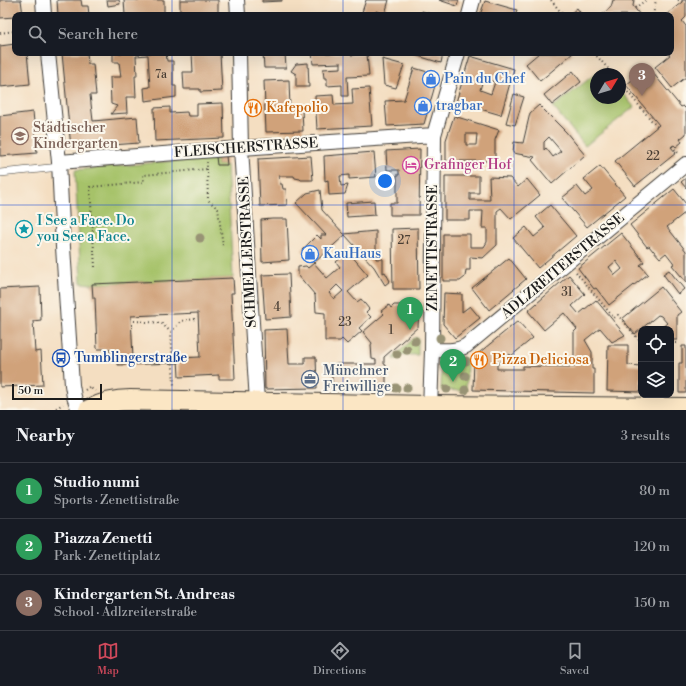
<!DOCTYPE html>
<meta charset="utf-8">
<style>
:root{--surface:#171b24;--page:#242831;--text:#f1f3f6;--muted:#9ea1a6;--line:#363941;--accent:#d1495b}
body{margin:0;font-family:"Libre Bodoni",serif;background:var(--page);color:var(--text)}
.controls{position:absolute;right:12px;bottom:12px;display:grid;overflow:hidden;border-radius:8px;box-shadow:0 4px 16px #0002}
.controls button{width:36px;height:36px;display:grid;place-items:center;padding:0;border:0;border-bottom:1px solid var(--line);background:var(--surface);color:var(--text);font:20px sans-serif}
.compass{position:absolute;left:590px;top:68px;width:36px;height:36px;border-radius:50%;background:var(--surface);box-shadow:0 4px 16px #0002;rotate:52deg}
.scale{position:absolute;left:12px;bottom:10px;width:90px;box-sizing:border-box;padding-left:4px;border:2px solid #1c1c1c;border-top:0;font-size:11px;line-height:14px;white-space:nowrap;color:#1c1c1c;-webkit-text-stroke:3px #fbf7ec;paint-order:stroke}
.you{position:absolute;left:385px;top:181px;width:14px;height:14px;margin:-10px;border:3px solid #fff;border-radius:50%;background:#1a73e8;box-shadow:0 0 0 6px #1a73e833}
.badge{display:grid;place-items:center;width:26px;height:26px;border-radius:50%;background:var(--accent);color:#fff;font-size:13px;font-weight:700}
.pin{position:absolute;translate:-50% -33px;filter:drop-shadow(0 1px 2px #0008)}
.pin::after{content:'';position:absolute;top:21px;width:14px;height:12px;background:inherit;clip-path:polygon(0 0,100% 0,50% 100%)}
.list{margin:0;padding:0;list-style:none}
h2{display:flex;justify-content:space-between;align-items:center;height:52px;margin:0;padding:0 16px;font-size:17px}
h2 small{font-size:13px;font-weight:400;color:var(--muted)}
.list li{display:grid;grid-template-columns:26px 1fr auto;gap:12px;align-items:center;box-sizing:border-box;height:56px;padding:0 16px;border-top:1px solid var(--line)}
.list b{display:block;font-size:15px;white-space:nowrap}
.list p{margin:0;font-size:13px;white-space:nowrap;color:var(--muted)}
.list em{font-size:13px;font-style:normal;color:var(--muted)}
.icon{flex:none;width:22px;height:22px;fill:none;stroke:currentColor;stroke-width:2;stroke-linecap:round;stroke-linejoin:round}
.map{position:relative;flex:none;width:686px;height:410px;overflow:hidden}
.search{position:absolute;background:var(--surface);box-shadow:0 4px 16px #0002;left:12px;right:12px;top:12px;height:44px;display:flex;align-items:center;gap:10px;box-sizing:border-box;padding:0 14px;border-radius:8px;color:var(--muted);font-size:15px}
.sheet{height:220px;background:var(--surface)}
nav{display:flex;justify-content:space-around;align-items:center;box-sizing:border-box;height:56px;border-top:1px solid var(--line);background:var(--surface);font-size:11px;color:var(--muted)}
nav a{display:grid;justify-items:center;gap:2px}
nav .on{color:var(--accent)}
.map>svg:first-child{display:block}
.green{fill:#a6c269;stroke:#616f42}
.building{fill:#d0a27a;fill-rule:evenodd}
.lines{fill:none;stroke-linecap:round;stroke-linejoin:round}
.lane-casing{stroke:#3c3935;stroke-width:8}
.street-casing{stroke:#3c3935;stroke-width:16}
.secondary-casing{stroke:#3c3935;stroke-width:22}
.path{stroke:#3c3935;stroke-width:2;stroke-dasharray:1 3;stroke-linecap:butt}
.lane{stroke:#fff;stroke-width:7}
.street{stroke:#fff;stroke-width:14}
.secondary{stroke:#fbe6c4;stroke-width:20}
.tree{fill:#989375}
.grid{fill:none;stroke:#1d4ed8;stroke-width:1;stroke-opacity:0.55}
.labels{text-anchor:middle;dominant-baseline:central;stroke-width:4;stroke-linejoin:round;paint-order:stroke}
.number-label{font-size:12px;fill:#493e34}
.shop-label{font-size:14px;fill:#366cbe;stroke:#fbf7ec;text-anchor:start}
.food-label{font-size:14px;fill:#c56008;stroke:#fbf7ec;text-anchor:start}
.education-label{font-size:14px;fill:#785e54;stroke:#fbf7ec;text-anchor:start}
.street-label{font-size:14px;fill:#1c1c1c;stroke:#fbf7ec}
.hotel-label{font-size:14px;fill:#b23c85;stroke:#fbf7ec;text-anchor:start}
.culture-label{font-size:14px;fill:#0d838f;stroke:#fbf7ec;text-anchor:start}
.transit-label{font-size:14px;fill:#164399;stroke:#fbf7ec;text-anchor:start}
.service-label{font-size:14px;fill:#4e5e75;stroke:#fbf7ec;text-anchor:start}
</style>
<div class="map">
<svg width="686" height="410" viewBox="0 0 686 410">
<rect width="100%" height="100%" fill="#fbf7ec"/>
<filter id="ink" filterUnits="userSpaceOnUse"><feTurbulence type="fractalNoise" baseFrequency=".025" numOctaves="2"/><feDisplacementMap in="SourceGraphic" scale="8" xChannelSelector="R" yChannelSelector="G"/><feConvolveMatrix kernelMatrix="1 2 1 2 8 2 1 2 1" color-interpolation-filters="sRGB"/></filter>
<filter id="wash" filterUnits="userSpaceOnUse"><feTurbulence type="fractalNoise" baseFrequency=".012" numOctaves="4" result="noise"/><feDisplacementMap in="SourceGraphic" scale="16" xChannelSelector="R" yChannelSelector="G"/><feGaussianBlur stdDeviation="0.9" result="paint"/><feColorMatrix in="noise" values="0 0 0 0 0 0 0 0 0 0 0 0 0 0 0 0 0 1.4 0 .05"/><feComposite in="paint" operator="in"/></filter>
<g filter="url(#wash)">
<rect width="100%" height="100%" fill="#f4dec1"/>
<path class="green" d="M603,68L607,74H596V98H620V90L634,107L585,146L553,107Z
M216,157L217,165H227L233,278L92,284L81,283L75,170Z
M414,338H418V355H401L395,360L394,358L395,356Z
M442,358L467,359L466,391L441,390Z"/>
<g id="blocks">
<path class="building" d="M0,0H21L23,15H15V17L0,18Z
M57,0H81L82,6H88L89,15H58Z
M107,0H119L120,4L108,6Z
M124,0H164V15H125Z
M180,0H218V15H180Z
M262,0H282V1L262,2Z
M366,0H389L385,14L376,11L375,15H361Z
M439,0H459L457,6Z
M613,0H634L633,6L640,15H604L603,14L611,7Z
M682,0H686V17L682,21L686,26V77L672,88L655,67L670,55L668,53H671V15H666L682,2Z
M485,1L517,10L515,15H480Z
M577,8L582,15H569Z
M422,11L433,15H421Z
M15,44V53H27L30,84L0,87V46Z
M62,53H87L88,64H93L96,95H90L93,121L137,117L139,143L71,148Z
M113,53H166L167,61H173V86H176V97L145,101L144,88L150,87L148,55L136,56L137,76H135L136,97H126L127,113L111,114L117,106L111,104L110,77H121L119,62H113Z
M192,53H220L222,91L200,92V89H184L183,72H193Z
M263,53H285L286,68H264Z
M312,53H351V55L367,54L369,76L347,77L348,96H342V85L327,86V78H324L323,69L341,68V63L313,64Z
M408,53H443L441,63Z
M539,53H573L540,81L526,64Z
M470,56L514,69L501,115L456,102ZM483,79L495,82L491,94L480,90Z
M382,59L404,65L396,88L384,85Z
M308,63L309,87H296V74L291,71L296,64Z
M648,67L681,107L683,106L685,108L686,107V134L680,139L682,142L676,147L674,145L671,147L676,153L635,186L615,161L659,125L626,85Z
M414,68L438,75L424,124L387,126L385,101L404,100Z
M573,71L581,82L552,105L544,95Z
M289,80L290,109H302L303,131L266,132L264,81Z
M369,88L372,126L317,129L315,96L333,95L334,105L353,104L352,89Z
M514,94L524,97L515,125L506,123Z
M223,103L224,138L155,141L154,108L170,107V113L187,112L188,116H197V104Z
M539,105L566,132L585,155L552,184L532,160L535,157L513,153L514,142L523,143L530,113ZM549,137L561,151L553,157L546,148L544,150V142Z
M33,112L37,153L0,156V116Z
M454,116L499,130L495,140V161H446V140ZM466,134H477L476,145H466Z
M420,149L419,215H390V203H397V175H399V170H387L386,151Z
M374,152L376,177L349,179V175L340,176L341,186L348,185L345,194L329,195L328,180L325,181L324,156Z
M226,156L227,165H217L216,157Z
M311,156L313,180H301L300,179L295,178L294,176H279L280,184H282L283,189H286L287,205L260,206L258,159Z
M600,166L625,196L587,227L562,198L577,186L585,196L593,190L584,179Z
M445,176H479V193H470V200H490L489,177L510,178L518,187L527,179L540,195L511,219L501,208L497,211V245L483,258L470,257V270H466L465,277L460,281H443V234H470V247H484L487,242V228H482L483,211H470V220H445Z
M686,178V188L681,182Z
M674,189L686,204V212L667,227L686,251V282L672,265L674,264L673,262L666,253L660,258L653,250V251L649,246L647,247L630,225Z
M320,190L322,210L344,234L376,231V259H383V273L385,272L390,281L385,285L374,267L345,235L314,263L302,250L317,235L321,239V235H326L296,203L307,193Z
M374,201L375,215L347,217L346,203Z
M550,205L576,236L538,268L513,238L526,227L534,237L545,228L536,217Z
M272,219H287L289,260L262,262L261,220Z
M418,228L419,289H393L392,229Z
M621,233L644,262L640,265L648,274L609,305L596,288L594,289L578,268ZM616,261L622,269L615,275L609,267Z
M347,253L349,256L350,254L368,275L348,292L357,302L361,299L369,309L366,312L371,317L359,328L362,331L347,344L342,339L340,341H325V313L316,312L315,295L298,275V267L306,266L308,268L314,263L327,278L340,267L336,262ZM337,285L343,291L334,299L329,293Z
M509,258L526,279L489,310L472,288Z
M669,270L684,289L678,294L663,274Z
M289,274L291,317L265,319L262,275Z
M569,275L585,294L572,306L579,314L596,300L625,335L612,342L600,328L585,340L592,352V369H594V393L473,390L474,357L518,321L533,338L511,356L510,354L497,365V369H523V366L574,367V332L577,329L564,313L544,330L528,311Z
M233,278L234,293H231L235,379H219V375L179,377L178,358L200,357L198,313L131,316L133,359L178,358V363L118,365L117,361H110V349H97L95,298H93L92,284Z
M40,287L41,320L33,321L35,352L41,351L43,385L0,387V289Z
M661,287L681,312L677,315V340H671V329H660L667,323L661,316L658,315L635,334L622,319Z
M444,293L462,294V312L470,306L480,318L455,338L443,324Z
M389,305L391,308L394,305H419L418,327L384,357V364L386,365V390L332,388V364H376V360L372,359L371,345L372,343L363,332L384,314L381,311Z
M287,329L289,364H305V357H316L317,388L265,389L264,330Z
M608,345H628V365L641,366V392L607,391Z
M682,346H686V393H679V363H682Z"/>
</g>
</g>
<g filter="url(#ink)">
<use href="#blocks" fill-opacity="0" stroke="#3c3935" stroke-width="1"/>
<g class="lines">
<g class="lane-casing">
<path id="lane" d="M0,173L60,167"/>
</g>
<g class="street-casing">
<path id="street" d="M43,0L44,15
M237,0L238,15
M469,15L473,0
M48,53L59,162L63,247L72,385L74,397L79,410
M239,53L241,148L257,402
M59,162L241,148L434,135
M432,350C444,350 455,352 466,346L686,164
M430,410L432,350L434,135L458,53"/>
</g>
<g class="secondary-casing">
<path id="secondary" d="M89,410C102,403 116,400 130,400L430,406L686,408"/>
</g>
<path class="path" d="M551,0L563,15
M678,0L682,2
M635,8L646,0
M653,15L656,0
M0,33L15,31
M594,53L613,74
M620,83L657,127
M672,146L679,154
M207,169L208,200L218,209L223,246
M95,267L90,187L144,182L143,175L207,169V162
M576,272L614,318L618,315L640,341H641
M134,321L161,323L171,332L174,386
M171,332L181,321L195,319
M671,343H676
M85,390L89,387L95,391
M56,408L63,404"/>
<use href="#lane" class="lane"/>
<use href="#street" class="street"/>
<use href="#secondary" class="secondary"/>
</g>
<g class="tree">
<circle cx="200" cy="238" r="4.5"/>
<circle cx="440" cy="338" r="4.5"/>
<circle cx="415" cy="341" r="4.5"/>
<circle cx="407" cy="350" r="4.5"/>
<circle cx="397" cy="354" r="4.5"/>
<circle cx="466" cy="361" r="4.5"/>
<circle cx="465" cy="376" r="4.5"/>
<circle cx="396" cy="388" r="4.5"/>
<circle cx="407" cy="388" r="4.5"/>
<circle cx="447" cy="389" r="4.5"/>
<circle cx="465" cy="390" r="4.5"/>
</g>
</g>
<path class="grid" d="M172,0V15M343,0V15M514,0V15M172,53V410M343,53V410M514,53V410M0,205H686"/>
<defs>
<g id="shop-ring" transform="scale(0.9)"><circle r="9.5" fill="#fbf7ec" stroke="#3f7fe0" stroke-width="1.5"/><path d="M-5-2.5h2.3a2.7 3.5 0 0 1 5.4 0H5L5.5 6h-11ZM-1.5-2.5h3a1.5 2.3 0 0 0-3 0Z" fill="#3f7fe0"/></g>
<g id="restaurant-ring" transform="scale(0.9)"><circle r="9.5" fill="#fbf7ec" stroke="#e8710a" stroke-width="1.5"/><path d="M-5-6h1v4h1v-4h1v4h1v-4h1v5L-1.5 .5V6h-2V.5L-5-1ZM5-6V6H3V1.5H1.5Q1.5-4 5-6Z" fill="#e8710a"/></g>
<g id="school-ring" transform="scale(0.9)"><circle r="9.5" fill="#fbf7ec" stroke="#8d6e63" stroke-width="1.5"/><path d="M0-5L7-2L0 1L-7-2ZM-4 1L0 2.5L4 1V4Q0 6-4 4Z" fill="#8d6e63"/></g>
<g id="hotel-ring" transform="scale(0.9)"><circle r="9.5" fill="#fbf7ec" stroke="#d1479c" stroke-width="1.5"/><path d="M-6-4.5h1.5V1H6V5H4.5V3h-9V5H-6ZM-4 0a1.8 1.8 0 1 1 3.6 0ZM.5 0V-2.5h3Q6-2.5 6 0Z" fill="#d1479c"/></g>
<g id="sight-ring" transform="scale(0.9)"><circle r="9.5" fill="#fbf7ec" stroke="#0f9aa8" stroke-width="1.5"/><path d="M0-6L1.8-2.2L6-1.7L2.9 1.2L3.7 5.4L0 3.3L-3.7 5.4L-2.9 1.2L-6-1.7L-1.8-2.2Z" fill="#0f9aa8"/></g>
<g id="bus-ring" transform="scale(0.9)"><circle r="9.5" fill="#fbf7ec" stroke="#1a4fb4" stroke-width="1.5"/><path d="M-5-6H5V4H4V6H2V4H-2V6H-4V4H-5ZM-3.5-4V0h7V-4ZM-3.5 1.2v1.5H-2V1.2ZM2 1.2v1.5H3.5V1.2Z" fill="#1a4fb4"/></g>
<g id="office-ring" transform="scale(0.9)"><circle r="9.5" fill="#fbf7ec" stroke="#5c6f8a" stroke-width="1.5"/><path d="M-6-3h4V-5.5h4V-3h4V5H-6ZM-1-4.5V-3h2v-1.5ZM-6 0V1H6V0Z" fill="#5c6f8a"/></g>
</defs>
<g fill-rule="evenodd">
<use href="#shop-ring" x="431" y="79"/>
<use href="#shop-ring" x="423" y="106"/>
<use href="#restaurant-ring" x="253" y="108"/>
<use href="#school-ring" x="20" y="136"/>
<use href="#hotel-ring" x="411" y="165"/>
<use href="#sight-ring" x="24" y="229"/>
<use href="#shop-ring" x="310" y="254"/>
<use href="#bus-ring" x="61" y="358"/>
<use href="#restaurant-ring" x="479" y="360"/>
<use href="#office-ring" x="310" y="379"/>
</g>
<g class="labels">
<g class="number-label">
<text x="161" y="74">7a</text>
<text x="653" y="156">22</text>
<text x="404" y="240">27</text>
<text x="567" y="292">31</text>
<text x="277" y="307">4</text>
<text x="345" y="322">23</text>
<text x="391" y="330">1</text>
</g>
<g class="shop-label">
<text x="444" y="79">Pain du Chef</text>
<text x="436" y="106">tragbar</text>
<text x="323" y="254">KauHaus</text>
</g>
<g class="food-label">
<text x="266" y="108">Kafepolio</text>
<text x="492" y="360">Pizza Deliciosa</text>
</g>
<g class="education-label">
<text x="33" y="128">Städtischer<tspan x="33" dy="16">Kindergarten</tspan></text>
</g>
<g class="street-label">
<text transform="translate(246 148) rotate(-4)">FLEISCHERSTRASSE</text>
<text transform="translate(433 248) rotate(-90)">ZENETTISTRASSE</text>
<text transform="translate(248 252) rotate(-93)">SCHMELLERSTRASSE</text>
<text transform="translate(563 266) rotate(-40)">ADLZREITERSTRASSE</text>
</g>
<g class="hotel-label">
<text x="424" y="165">Grafinger Hof</text>
</g>
<g class="culture-label">
<text x="37" y="221">I See a Face. Do<tspan x="37" dy="16">you See a Face.</tspan></text>
</g>
<g class="transit-label">
<text x="74" y="358">Tumblingerstraße</text>
</g>
<g class="service-label">
<text x="323" y="371">Münchner<tspan x="323" dy="16">Freiwillige</tspan></text>
</g>
</g>
</svg>
<div class="controls">
<button><svg class="icon" aria-label="locate" viewBox="0 0 24 24"><circle cx="12" cy="12" r="6"/><path d="M12 2v4M12 18v4M2 12h4M18 12h4"/></svg></button>
<button><svg class="icon" aria-label="layers" viewBox="0 0 24 24"><path d="M12 4l9 5-9 5-9-5zM3 14l9 5 9-5"/></svg></button>
</div>
<svg class="compass" viewBox="-18 -18 36 36"><path d="M0-13l5 13h-10z" fill="#e53935"/><path d="M0 13l5-13h-10z" fill="#9ea1a6"/></svg>
<div class="scale">50 m</div>
<div class="you"></div>
<div class="pin badge" style="left:410px;top:330px;background:#2e9e5b">1</div>
<div class="pin badge" style="left:453px;top:382px;background:#2e9e5b">2</div>
<div class="pin badge" style="left:642px;top:96px;background:#8d6e63">3</div>
<div class="search"><svg class="icon" aria-label="search" viewBox="0 0 24 24"><circle cx="10" cy="10" r="6"/><path d="M15 15l6 6"/></svg>Search here</div>
</div>
<section class="sheet">
<h2>Nearby<small>3 results</small></h2>
<ul class="list">
<li><span class="badge" style="background:#2e9e5b">1</span><div><b>Studio numi</b><p>Sports · Zenettistraße</p></div><em>80 m</em></li>
<li><span class="badge" style="background:#2e9e5b">2</span><div><b>Piazza Zenetti</b><p>Park · Zenettiplatz</p></div><em>120 m</em></li>
<li><span class="badge" style="background:#8d6e63">3</span><div><b>Kindergarten St. Andreas</b><p>School · Adlzreiterstraße</p></div><em>150 m</em></li>
</ul>
</section>
<nav>
<a class="on"><svg class="icon" aria-label="map" viewBox="0 0 24 24"><path d="M3 6l6-2 6 2 6-2v14l-6 2-6-2-6 2zM9 4v14M15 6v14"/></svg>Map</a>
<a><svg class="icon" aria-label="directions" viewBox="0 0 24 24"><path d="M12 3l9 9-9 9-9-9zM9 14v-3h6M13 9l2 2-2 2"/></svg>Directions</a>
<a><svg class="icon" aria-label="saved" viewBox="0 0 24 24"><path d="M7 4h10v16l-5-4-5 4z"/></svg>Saved</a>
</nav>
